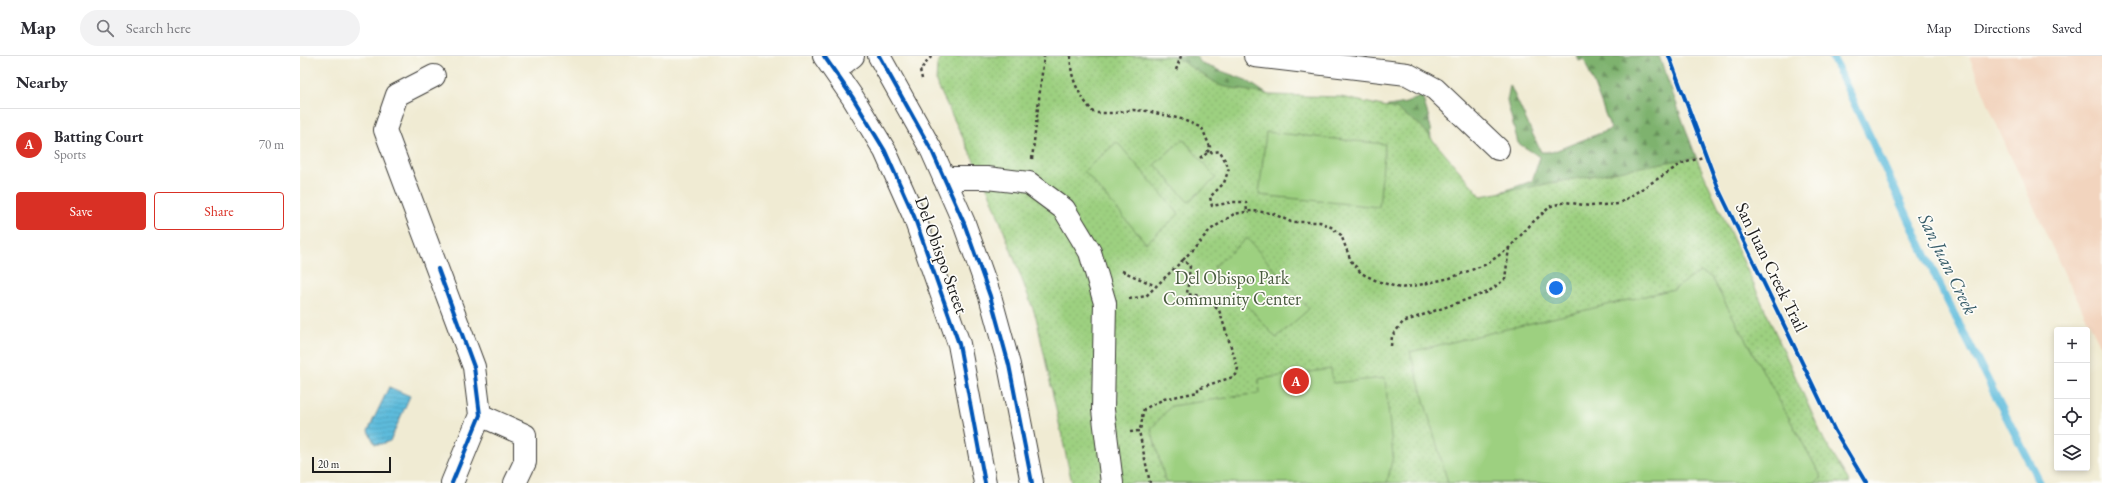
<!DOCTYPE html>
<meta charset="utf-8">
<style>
:root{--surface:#fff;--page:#f2f2f3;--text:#2b2b33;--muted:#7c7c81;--line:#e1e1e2;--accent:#d93025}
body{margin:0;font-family:"EB Garamond",serif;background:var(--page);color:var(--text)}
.controls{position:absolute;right:12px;bottom:12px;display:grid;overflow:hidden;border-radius:4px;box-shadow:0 2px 6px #0003}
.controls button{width:36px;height:36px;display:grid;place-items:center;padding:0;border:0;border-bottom:1px solid var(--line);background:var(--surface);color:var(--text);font:20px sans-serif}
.scale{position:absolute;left:12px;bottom:10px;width:79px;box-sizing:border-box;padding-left:4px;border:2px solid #1c1c1c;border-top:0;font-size:11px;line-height:14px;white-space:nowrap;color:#1c1c1c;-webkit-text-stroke:3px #fdfcf7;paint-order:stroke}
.you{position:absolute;left:1256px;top:232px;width:14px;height:14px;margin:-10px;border:3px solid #fff;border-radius:50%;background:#1a73e8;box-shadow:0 0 0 6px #1a73e833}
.badge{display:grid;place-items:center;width:26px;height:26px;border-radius:50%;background:var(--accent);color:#fff;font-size:13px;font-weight:700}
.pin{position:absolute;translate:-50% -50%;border:2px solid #fff;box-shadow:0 1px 4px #0006}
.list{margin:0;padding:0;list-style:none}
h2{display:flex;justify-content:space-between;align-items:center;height:52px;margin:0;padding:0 16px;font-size:17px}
h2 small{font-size:13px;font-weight:400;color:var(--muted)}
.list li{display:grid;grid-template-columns:26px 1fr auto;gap:12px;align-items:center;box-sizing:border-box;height:72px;padding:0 16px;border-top:1px solid var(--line)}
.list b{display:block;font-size:15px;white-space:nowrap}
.list p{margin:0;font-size:13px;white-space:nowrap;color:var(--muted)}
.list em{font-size:13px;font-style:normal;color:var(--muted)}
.actions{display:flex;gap:8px;padding:12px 16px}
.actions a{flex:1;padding:9px 0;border:1px solid var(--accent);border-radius:4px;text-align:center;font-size:14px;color:var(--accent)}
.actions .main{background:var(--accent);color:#fff}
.icon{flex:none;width:22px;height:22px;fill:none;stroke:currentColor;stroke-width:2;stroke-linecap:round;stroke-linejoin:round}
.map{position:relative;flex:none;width:1802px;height:427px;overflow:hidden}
header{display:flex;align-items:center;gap:24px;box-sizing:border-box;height:56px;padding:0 20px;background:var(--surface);border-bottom:1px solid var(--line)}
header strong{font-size:19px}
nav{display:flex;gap:22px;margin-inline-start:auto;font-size:14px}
.search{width:280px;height:36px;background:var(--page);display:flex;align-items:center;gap:10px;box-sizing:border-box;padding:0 14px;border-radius:22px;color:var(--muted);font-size:15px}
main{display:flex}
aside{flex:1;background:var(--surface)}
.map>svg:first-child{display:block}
.built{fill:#f2d4be}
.forest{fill:url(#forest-firs);stroke:#4d6745}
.park{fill:url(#park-dots);stroke:#5c764e}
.pitch{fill:#9dd080;stroke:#5c764e}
.water{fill:url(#water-rules);stroke:#3c6c7c}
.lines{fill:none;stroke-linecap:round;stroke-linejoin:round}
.stream{stroke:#5dbbdc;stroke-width:8}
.minor-casing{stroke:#3c3b37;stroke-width:24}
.major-casing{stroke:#3c3b37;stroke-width:24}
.path{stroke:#3c3b37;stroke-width:2.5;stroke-dasharray:3 3;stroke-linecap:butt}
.minor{stroke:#fff;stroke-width:22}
.major{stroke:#fff;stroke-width:22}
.cycleway-casing{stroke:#fdfcf7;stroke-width:6}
.cycleway{stroke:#0057b8;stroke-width:4}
.labels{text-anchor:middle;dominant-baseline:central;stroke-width:3.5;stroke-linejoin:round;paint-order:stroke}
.street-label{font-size:18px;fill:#1c1c1c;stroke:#fdfcf7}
.park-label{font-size:18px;fill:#495b3f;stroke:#fdfcf7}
.water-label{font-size:19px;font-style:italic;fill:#365c69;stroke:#fdfcf7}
</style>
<header>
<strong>Map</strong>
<div class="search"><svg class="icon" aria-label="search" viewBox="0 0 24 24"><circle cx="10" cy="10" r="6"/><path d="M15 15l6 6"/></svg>Search here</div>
<nav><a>Map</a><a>Directions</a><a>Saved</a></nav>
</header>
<main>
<aside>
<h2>Nearby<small></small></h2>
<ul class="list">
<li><span class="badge">A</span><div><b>Batting Court</b><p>Sports</p></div><em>70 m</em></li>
</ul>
<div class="actions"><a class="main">Save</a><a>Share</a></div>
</aside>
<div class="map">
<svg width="1802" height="427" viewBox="0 0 1802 427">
<defs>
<pattern id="forest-firs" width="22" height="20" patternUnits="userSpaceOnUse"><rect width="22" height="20" fill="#7eb26e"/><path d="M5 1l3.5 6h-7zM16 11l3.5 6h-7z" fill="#66905a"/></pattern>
<pattern id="park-dots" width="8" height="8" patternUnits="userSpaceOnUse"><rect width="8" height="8" fill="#9dd080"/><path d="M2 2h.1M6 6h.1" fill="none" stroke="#87b26e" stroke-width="1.8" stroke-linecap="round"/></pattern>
<pattern id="water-rules" width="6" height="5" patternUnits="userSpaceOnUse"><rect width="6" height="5" fill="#5dbbdc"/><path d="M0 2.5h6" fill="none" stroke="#50a0bc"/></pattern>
</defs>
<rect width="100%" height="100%" fill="#fdfcf7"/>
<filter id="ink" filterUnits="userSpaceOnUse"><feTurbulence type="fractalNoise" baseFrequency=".025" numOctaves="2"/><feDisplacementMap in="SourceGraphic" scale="8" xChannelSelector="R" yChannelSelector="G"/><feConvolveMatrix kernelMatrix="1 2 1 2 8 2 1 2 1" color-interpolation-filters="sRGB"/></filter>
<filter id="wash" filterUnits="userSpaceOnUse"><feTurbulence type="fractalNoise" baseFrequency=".012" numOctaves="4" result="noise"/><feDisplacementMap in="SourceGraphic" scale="16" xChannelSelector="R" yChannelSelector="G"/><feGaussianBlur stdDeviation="0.9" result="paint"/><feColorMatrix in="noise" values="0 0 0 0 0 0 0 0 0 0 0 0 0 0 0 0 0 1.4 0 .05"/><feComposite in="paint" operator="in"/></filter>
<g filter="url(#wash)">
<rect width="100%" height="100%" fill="#f0ebd3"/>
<path class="built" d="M1669,0H1802V293L1763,215L1701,79Z"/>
<path class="forest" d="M786,0H896L902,8L946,24L974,43L1072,53L1106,47L1122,40L1129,62L1133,103L1125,112L1150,154L1232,125L1240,101L1218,87L1207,45L1210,29L1241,96H1252L1311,73L1284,3L1279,5L1277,0H1359L1396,101L1358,154L1320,168L1295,143L1118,192L1091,109L1072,85L1074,68L1011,51L1013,67L942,80L946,134L953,165L935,162L908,161L900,145L888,146L916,122L913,93L883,83L845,96L823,68L868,50L852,37L819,38L796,32Z"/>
<path class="park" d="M643,0H873L921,30L970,39L1041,41L1096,53L1120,69L1181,140L1396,101L1524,384L1550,427H772L736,261L690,138L636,26L637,9Z"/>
<path class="pitch" d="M966,76L1085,88L1079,151L959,139Z
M883,83L916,122L888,146L855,108Z
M817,86L879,158L846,187L784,115Z
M947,182L1009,253L976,282L914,211Z
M1400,216L1411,221L1522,422L1513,427H1148L1110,296L1374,233Z
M1031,313L1033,327L1085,322L1093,400L1087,427H866L851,373L871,350L960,337L959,323Z"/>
<path class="water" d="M89,331L110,340L90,385L81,388H75L68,375Z"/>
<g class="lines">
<path class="stream" d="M1532,0L1645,240L1740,427"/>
</g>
</g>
<g filter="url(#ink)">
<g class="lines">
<g class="minor-casing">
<path id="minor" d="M955,0L1107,18L1135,33L1198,93
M535,14L553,0
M134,20L97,39L85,74L174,311L180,359L152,427
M644,122H687L729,127L764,153L790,196L805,247L803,354L812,427
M180,359L225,379V406L215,427"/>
</g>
<g class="major-casing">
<path id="major" d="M524,0L553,42L585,95L614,160L659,288L685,427
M579,0L632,95L664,167L690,240L709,309L732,427"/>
</g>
<path class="path" d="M771,0C769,22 780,41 794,57H815L833,54L847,55L881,63L902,72L910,91L907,97
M876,14L881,0
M622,23L620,14L632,0
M732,103L744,0
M900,103L907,97L920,95L929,112L924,127L910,141L912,150L933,146H946L947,156
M883,204L910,174L934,158L952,155L972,157L991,166H1020L1031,171L1041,179L1051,205L1061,217L1077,225L1100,232L1119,229L1150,222L1187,208L1209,192L1233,166L1251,150L1266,146L1290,150L1318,148L1381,108L1406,100
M822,215L856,230
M829,243L846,240L883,204L890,210L887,238L901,240L919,254L938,312L936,319L930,322L898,332V336L864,343L844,353C841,361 843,367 839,375
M1091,290L1092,280L1103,266L1188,236L1205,223L1209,192
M830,376L839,375L850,427"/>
<use href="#minor" class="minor"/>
<use href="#major" class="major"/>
<g class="cycleway-casing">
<path id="cycleway" d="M524,0L553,42L585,95L614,160L659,288L685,427
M579,0L632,95L664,167L690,240L709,309L732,427
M1369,0L1419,134L1535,375L1566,427
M138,213L174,311L180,359L152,427"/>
</g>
<use href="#cycleway" class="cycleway"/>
</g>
</g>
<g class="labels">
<g class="street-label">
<text transform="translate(642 199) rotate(70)">Del Obispo Street</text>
<text transform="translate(1472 211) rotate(64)">San Juan Creek Trail</text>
</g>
<g class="park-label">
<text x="932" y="221">Del Obispo Park<tspan x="932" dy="21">Community Center</tspan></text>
</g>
<g class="water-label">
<text transform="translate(1648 208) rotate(64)">San Juan Creek</text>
</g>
</g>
</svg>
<div class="controls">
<button>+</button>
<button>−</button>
<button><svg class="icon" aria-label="locate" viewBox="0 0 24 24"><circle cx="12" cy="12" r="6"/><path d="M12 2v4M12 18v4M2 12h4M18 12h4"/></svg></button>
<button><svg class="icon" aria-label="layers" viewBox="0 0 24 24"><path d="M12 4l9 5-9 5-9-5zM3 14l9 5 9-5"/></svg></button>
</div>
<div class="scale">20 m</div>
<div class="you"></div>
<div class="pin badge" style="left:996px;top:325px">A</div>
</div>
</main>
